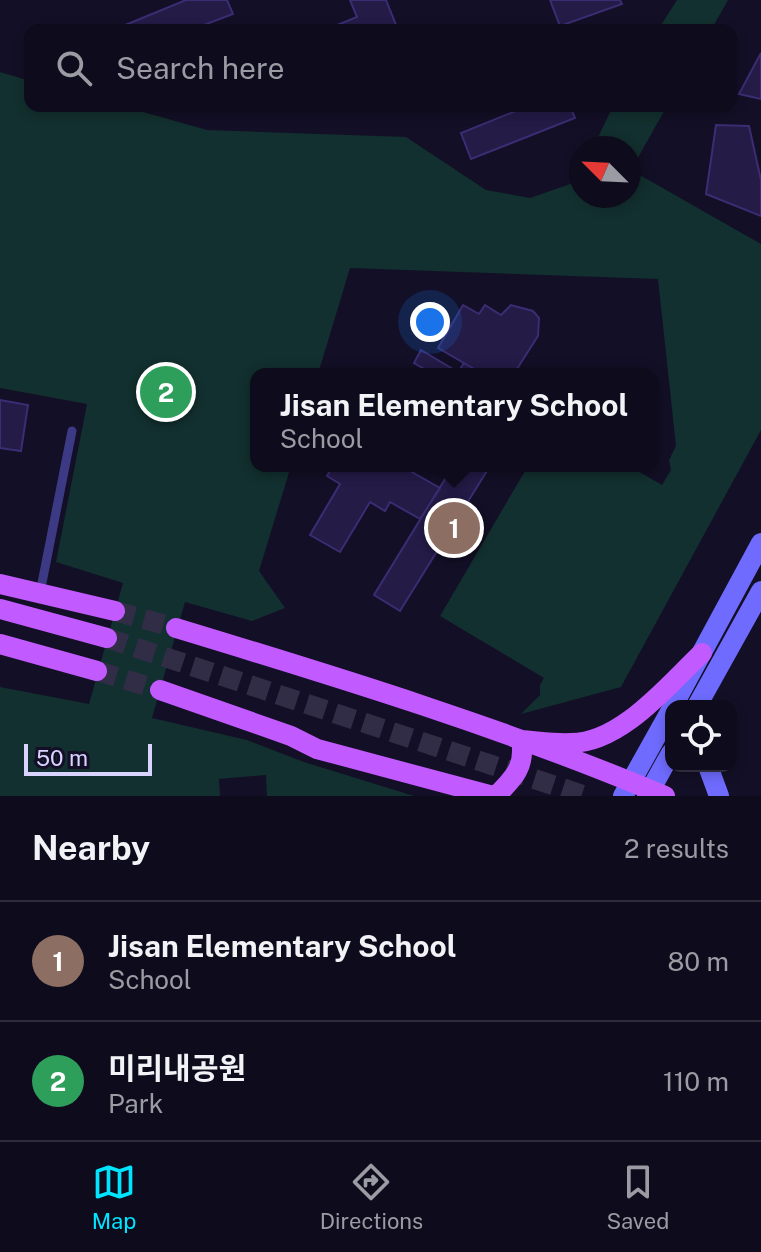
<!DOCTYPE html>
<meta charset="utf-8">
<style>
:root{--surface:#0e0b1c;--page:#1c1929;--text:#f1f3f6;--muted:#9b9ba3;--line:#2e2b3b;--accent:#00e5ff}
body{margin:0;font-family:"Public Sans","Noto Sans KR",sans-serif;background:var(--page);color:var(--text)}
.controls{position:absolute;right:24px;bottom:24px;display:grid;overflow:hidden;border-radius:16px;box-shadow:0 4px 12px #0003}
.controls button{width:72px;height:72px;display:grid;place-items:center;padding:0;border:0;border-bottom:2px solid var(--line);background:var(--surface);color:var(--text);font:40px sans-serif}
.compass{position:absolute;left:569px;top:136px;width:72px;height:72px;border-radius:50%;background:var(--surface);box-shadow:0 4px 12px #0003;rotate:294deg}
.scale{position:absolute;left:24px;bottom:20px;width:128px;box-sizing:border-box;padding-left:8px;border:4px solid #d9d4ff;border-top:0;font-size:22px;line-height:28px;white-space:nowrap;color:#d9d4ff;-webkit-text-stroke:6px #130f26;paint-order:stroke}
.you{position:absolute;left:430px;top:322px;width:28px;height:28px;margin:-20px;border:6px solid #fff;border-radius:50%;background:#1a73e8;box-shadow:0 0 0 12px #1a73e833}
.badge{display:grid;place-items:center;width:52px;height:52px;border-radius:50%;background:var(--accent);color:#fff;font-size:26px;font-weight:700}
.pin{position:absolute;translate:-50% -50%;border:4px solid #fff;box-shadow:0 2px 8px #0006}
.popup{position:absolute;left:250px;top:368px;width:408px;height:104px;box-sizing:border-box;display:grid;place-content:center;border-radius:16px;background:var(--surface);filter:drop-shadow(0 2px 6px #0005);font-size:26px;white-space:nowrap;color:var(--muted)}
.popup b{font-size:30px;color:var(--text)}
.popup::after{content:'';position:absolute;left:50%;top:100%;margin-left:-16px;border:16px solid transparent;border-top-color:var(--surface)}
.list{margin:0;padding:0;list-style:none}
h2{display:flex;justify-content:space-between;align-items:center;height:104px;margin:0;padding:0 32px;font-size:34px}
h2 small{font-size:26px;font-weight:400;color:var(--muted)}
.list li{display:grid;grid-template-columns:52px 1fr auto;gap:24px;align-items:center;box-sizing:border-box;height:120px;padding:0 32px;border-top:2px solid var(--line)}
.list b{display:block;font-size:30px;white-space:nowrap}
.list p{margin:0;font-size:26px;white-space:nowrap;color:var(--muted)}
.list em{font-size:26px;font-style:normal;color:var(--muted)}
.icon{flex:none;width:44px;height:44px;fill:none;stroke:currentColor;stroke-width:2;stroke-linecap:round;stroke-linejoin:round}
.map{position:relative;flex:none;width:761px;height:796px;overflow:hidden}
.search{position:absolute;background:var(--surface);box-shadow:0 4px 12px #0003;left:24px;right:24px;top:24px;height:88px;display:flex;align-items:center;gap:20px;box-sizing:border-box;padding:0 28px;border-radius:16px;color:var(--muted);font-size:30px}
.sheet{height:344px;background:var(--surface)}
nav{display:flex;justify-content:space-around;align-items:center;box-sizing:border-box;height:112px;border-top:2px solid var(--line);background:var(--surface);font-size:22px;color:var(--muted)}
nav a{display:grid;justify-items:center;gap:4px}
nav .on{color:var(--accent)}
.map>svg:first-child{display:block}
.green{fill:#12302f}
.building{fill:#241b47;stroke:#3b2d73;stroke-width:2}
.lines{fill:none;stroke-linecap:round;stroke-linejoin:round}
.primary-tunnel{stroke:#312d47;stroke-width:20;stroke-dasharray:20 10;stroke-linecap:butt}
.service{stroke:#3d3a85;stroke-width:9}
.secondary{stroke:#6f6bff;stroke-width:20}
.primary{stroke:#c25bff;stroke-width:20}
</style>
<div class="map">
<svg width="761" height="796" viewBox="0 0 761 796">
<rect width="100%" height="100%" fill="#130f26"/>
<path class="green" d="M677,0H728L711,30H658Z
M0,72L30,81V106H122L207,130L406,137L486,190L530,198L576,182L581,171V196H629V148H593L613,106H667L631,170L761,244V430L621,687L521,714L540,695V685L544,678L440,616L528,466H629L662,485L671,470L669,460L676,446L658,279L350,268L318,374H256V466H291L259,571L285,608L252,621L185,602L152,718L247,740L304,762L414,796H267L266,775L219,779L220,796H0V687L89,704L123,583L56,562L87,404L0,388Z"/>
<path class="building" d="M186,0H227L233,14L191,30H113Z
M350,0H386L398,30H325L357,17Z
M550,0H620L622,4L560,26Z
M761,53V99L739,94Z
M528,106H570L575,118L471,159L461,133Z
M716,125L749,126L761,180V216L706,194Z
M463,305L479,314L485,305L501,315L511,305L533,311L539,318L538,336L515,372L519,374H496L489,369L483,374L438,348Z
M421,350L458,372L464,363L483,374H433L414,363Z
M0,400L28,405L21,451L0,448Z
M333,466H415L412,472L440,488L420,519L390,502L385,511L370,502L340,552L310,535L340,484L327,476Z
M453,466H490L400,611L374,595Z"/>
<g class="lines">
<path class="primary-tunnel" d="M115,611L176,628
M107,638L586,796
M97,671L160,690"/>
<path class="service" d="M40,593L72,431"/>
<path class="secondary" d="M673,706L761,543
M697,706L761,591
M708,766L719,796
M623,796L671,710
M647,796L671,753"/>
<path class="primary" d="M0,584L115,611
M0,609L107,638
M176,628C341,678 507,729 665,796
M0,644L97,671
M160,690L291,736L317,749L493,796
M496,796C514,778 526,766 521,740C537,741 554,744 571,743C621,743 668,685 702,653"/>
</g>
</svg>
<div class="controls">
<button><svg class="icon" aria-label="locate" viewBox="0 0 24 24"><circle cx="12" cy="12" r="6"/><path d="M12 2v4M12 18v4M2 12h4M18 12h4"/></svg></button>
</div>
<svg class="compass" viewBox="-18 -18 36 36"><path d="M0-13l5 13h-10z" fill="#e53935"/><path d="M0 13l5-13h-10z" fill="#9b9ba3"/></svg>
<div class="scale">50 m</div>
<div class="you"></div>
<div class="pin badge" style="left:454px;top:528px;background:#8d6e63">1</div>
<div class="popup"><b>Jisan Elementary School</b>School</div>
<div class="pin badge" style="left:166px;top:392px;background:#2e9e5b">2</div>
<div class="search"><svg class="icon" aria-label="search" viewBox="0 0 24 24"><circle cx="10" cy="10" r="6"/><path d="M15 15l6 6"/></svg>Search here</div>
</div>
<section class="sheet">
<h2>Nearby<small>2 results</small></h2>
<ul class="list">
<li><span class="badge" style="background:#8d6e63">1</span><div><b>Jisan Elementary School</b><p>School</p></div><em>80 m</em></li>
<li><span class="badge" style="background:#2e9e5b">2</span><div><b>미리내공원</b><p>Park</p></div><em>110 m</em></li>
</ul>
</section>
<nav>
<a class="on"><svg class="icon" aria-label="map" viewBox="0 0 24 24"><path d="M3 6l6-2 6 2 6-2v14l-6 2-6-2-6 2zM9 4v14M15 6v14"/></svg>Map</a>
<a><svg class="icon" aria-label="directions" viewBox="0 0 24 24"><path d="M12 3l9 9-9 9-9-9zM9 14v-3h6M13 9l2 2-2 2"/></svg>Directions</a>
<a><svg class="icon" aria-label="saved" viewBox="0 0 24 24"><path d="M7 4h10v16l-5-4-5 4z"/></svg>Saved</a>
</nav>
